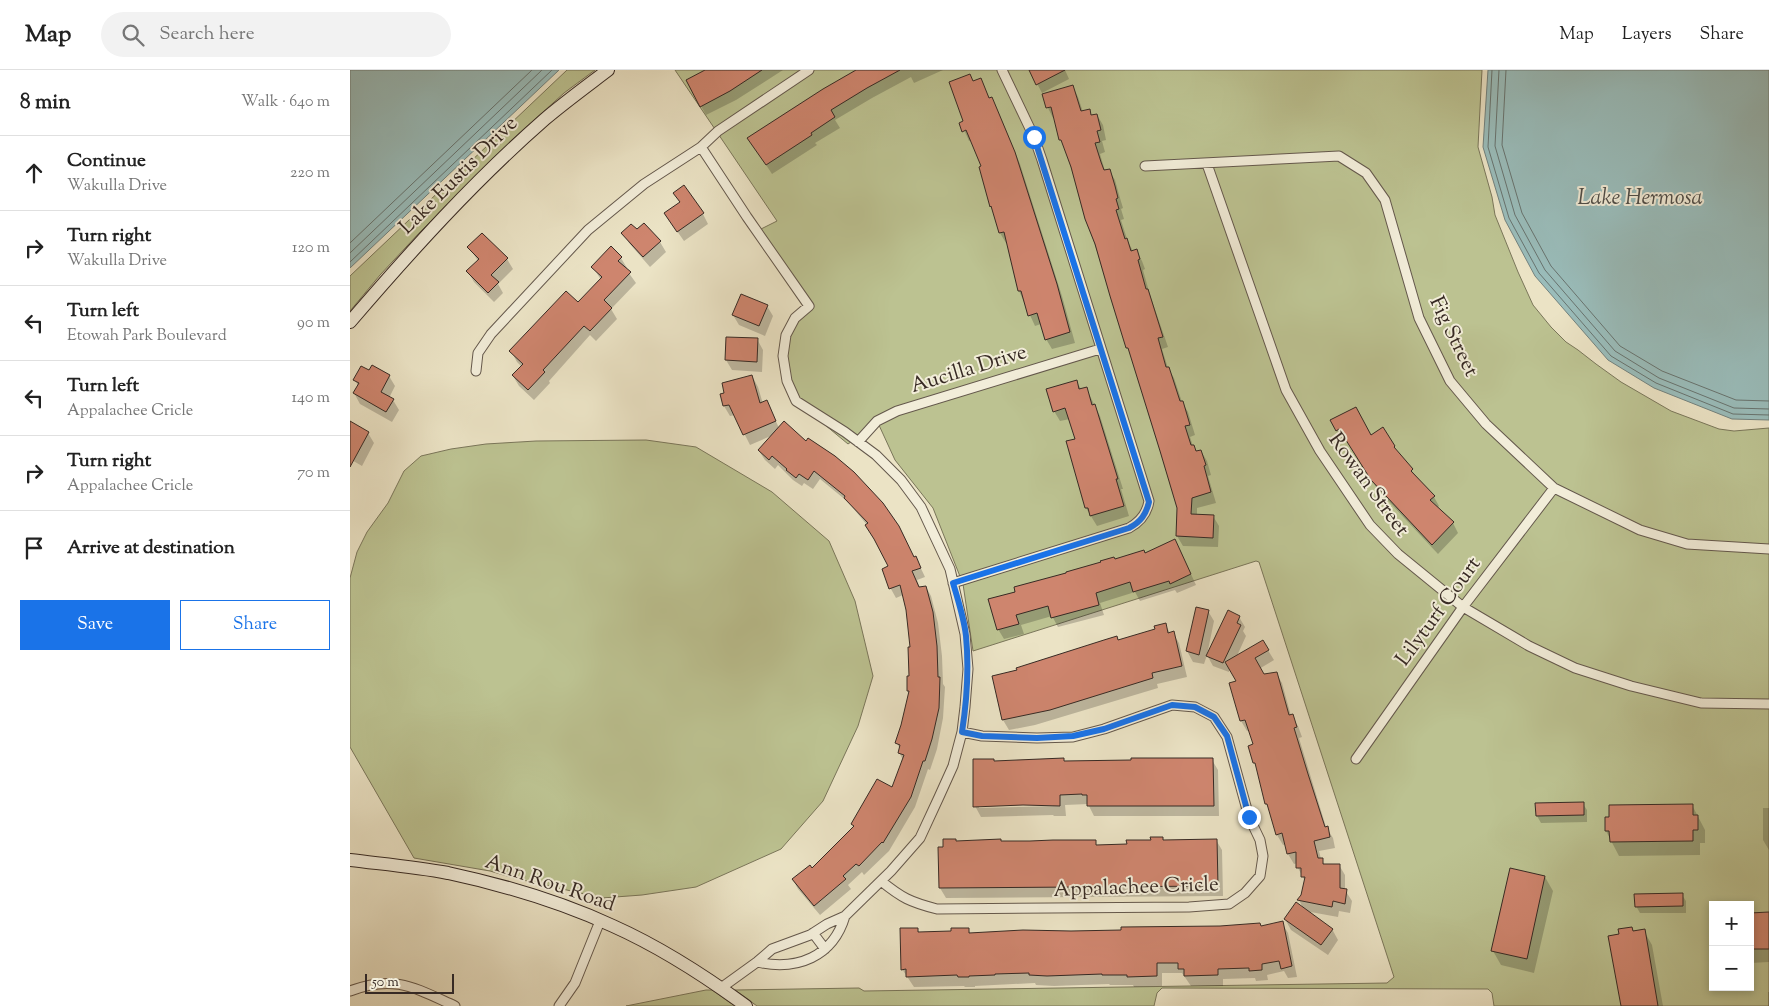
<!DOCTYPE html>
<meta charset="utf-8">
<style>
:root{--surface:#fff;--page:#f2f2f2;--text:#222;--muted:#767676;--line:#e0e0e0;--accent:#1a73e8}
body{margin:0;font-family:"Sorts Mill Goudy",serif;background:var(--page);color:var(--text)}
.controls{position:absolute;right:15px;bottom:15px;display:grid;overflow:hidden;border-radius:0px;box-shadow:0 2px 8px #0003}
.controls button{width:45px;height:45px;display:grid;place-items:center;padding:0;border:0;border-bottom:1px solid var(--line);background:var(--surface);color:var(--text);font:25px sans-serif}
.scale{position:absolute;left:15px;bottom:12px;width:89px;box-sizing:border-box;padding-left:5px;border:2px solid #372a24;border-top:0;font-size:14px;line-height:18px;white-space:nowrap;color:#372a24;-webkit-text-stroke:4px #f2edd9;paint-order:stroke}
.stop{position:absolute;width:15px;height:15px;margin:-11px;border:4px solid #1a73e8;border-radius:50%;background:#fff}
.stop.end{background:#1a73e8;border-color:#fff;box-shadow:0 1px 5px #0008}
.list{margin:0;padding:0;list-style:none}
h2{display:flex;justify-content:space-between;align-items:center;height:65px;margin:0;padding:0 20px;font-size:21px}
h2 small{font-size:16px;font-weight:400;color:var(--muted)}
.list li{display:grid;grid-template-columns:32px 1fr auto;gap:15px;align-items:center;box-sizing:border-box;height:75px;padding:0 20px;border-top:1px solid var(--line)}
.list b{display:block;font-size:19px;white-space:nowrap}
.list p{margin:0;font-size:16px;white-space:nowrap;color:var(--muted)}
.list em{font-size:16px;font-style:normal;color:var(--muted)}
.actions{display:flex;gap:10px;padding:15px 20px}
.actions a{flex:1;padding:11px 0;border:1px solid var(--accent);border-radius:0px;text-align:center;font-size:18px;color:var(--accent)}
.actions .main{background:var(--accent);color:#fff}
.icon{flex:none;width:28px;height:28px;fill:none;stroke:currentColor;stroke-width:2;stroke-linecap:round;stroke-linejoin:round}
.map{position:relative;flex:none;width:1419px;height:936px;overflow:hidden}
header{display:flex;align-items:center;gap:30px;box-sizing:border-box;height:70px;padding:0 25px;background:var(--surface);border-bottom:1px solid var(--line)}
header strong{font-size:24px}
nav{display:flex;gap:28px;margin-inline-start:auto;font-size:18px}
.search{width:350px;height:45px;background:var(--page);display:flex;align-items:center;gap:12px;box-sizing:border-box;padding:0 18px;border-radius:28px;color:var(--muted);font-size:19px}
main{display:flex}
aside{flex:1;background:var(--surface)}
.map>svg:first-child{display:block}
.green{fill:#bcc291;stroke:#7a765a;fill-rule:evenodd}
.water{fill:#9abdbb;stroke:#72827f}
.shadow{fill:#0003;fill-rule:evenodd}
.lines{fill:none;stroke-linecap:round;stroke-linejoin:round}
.shore{stroke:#687470;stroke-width:1}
.building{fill:#ce856e;stroke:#372a24}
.street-casing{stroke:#64584c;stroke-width:11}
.secondary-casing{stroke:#372a24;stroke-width:14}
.street{stroke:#f2edd9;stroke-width:9}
.secondary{stroke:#f2edd9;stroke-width:12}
.route{stroke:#1a73e8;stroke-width:6}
.labels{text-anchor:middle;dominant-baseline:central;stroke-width:4;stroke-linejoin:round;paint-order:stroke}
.street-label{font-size:21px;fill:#372a24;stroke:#f2edd9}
.water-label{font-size:22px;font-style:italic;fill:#504f4a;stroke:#f2edd9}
</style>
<header>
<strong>Map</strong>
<div class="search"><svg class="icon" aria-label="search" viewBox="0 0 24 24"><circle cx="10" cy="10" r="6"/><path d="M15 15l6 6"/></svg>Search here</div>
<nav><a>Map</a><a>Layers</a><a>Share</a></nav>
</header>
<main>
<aside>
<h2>8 min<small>Walk · 640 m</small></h2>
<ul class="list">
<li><svg class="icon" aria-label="ahead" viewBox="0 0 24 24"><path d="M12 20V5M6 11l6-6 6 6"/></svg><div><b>Continue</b><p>Wakulla Drive</p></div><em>220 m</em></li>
<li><svg class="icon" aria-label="right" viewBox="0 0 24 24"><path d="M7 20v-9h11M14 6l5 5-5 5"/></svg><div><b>Turn right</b><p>Wakulla Drive</p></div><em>120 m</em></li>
<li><svg class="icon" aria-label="left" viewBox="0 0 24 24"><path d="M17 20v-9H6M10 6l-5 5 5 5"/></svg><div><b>Turn left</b><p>Etowah Park Boulevard</p></div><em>90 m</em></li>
<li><svg class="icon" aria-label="left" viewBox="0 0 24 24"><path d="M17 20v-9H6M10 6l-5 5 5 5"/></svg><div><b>Turn left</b><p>Appalachee Cricle</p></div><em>140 m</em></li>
<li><svg class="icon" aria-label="right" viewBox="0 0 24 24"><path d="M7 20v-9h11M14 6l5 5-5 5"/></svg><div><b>Turn right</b><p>Appalachee Cricle</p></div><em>70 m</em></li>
<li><svg class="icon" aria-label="arrive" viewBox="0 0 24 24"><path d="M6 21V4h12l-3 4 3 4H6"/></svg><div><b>Arrive at destination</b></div></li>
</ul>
<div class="actions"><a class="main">Save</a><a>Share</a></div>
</aside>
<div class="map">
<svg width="1419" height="936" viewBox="0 0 1419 936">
<rect width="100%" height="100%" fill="#ebe3c5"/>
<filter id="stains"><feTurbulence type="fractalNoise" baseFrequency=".004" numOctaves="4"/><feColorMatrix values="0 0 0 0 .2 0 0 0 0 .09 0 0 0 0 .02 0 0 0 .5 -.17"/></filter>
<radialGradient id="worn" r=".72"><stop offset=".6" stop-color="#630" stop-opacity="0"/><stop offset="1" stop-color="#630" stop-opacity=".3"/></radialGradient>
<path class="green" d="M217,0H245L214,23L159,73L70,162L30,205L0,241V206Z
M325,0H1132L1128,77L1142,127L1145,145L1168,202L1183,235L1201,257L1216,272L1228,280L1246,294L1271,312L1321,341L1369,359L1384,361L1419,358V936H1144L1142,923L1138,919L812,918L807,923L804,936H407L385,920L509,918L514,921L1037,913L1044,907L909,492L906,491L623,581L613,514L583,438L545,390L528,353L498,374L457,340L436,317L431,278L455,233L411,159L427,151ZM1363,835H1400V917H1363Z
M296,370L346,377L422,422L479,471L505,531L523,606L508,656L473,731L431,779L346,817L292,825L252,828L164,808L140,801L64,788L0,677V508L7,482L17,462L38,433L54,401L71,386L101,379L136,374L186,371Z
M356,920H362L385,936H276Z"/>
<path class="water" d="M0,0H209L0,198Z
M1138,0H1419V350L1382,349L1304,318L1258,290L1185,206L1155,150L1133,77Z"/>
<path class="shadow" d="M357,0H433L386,30L356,45L351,36Z
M509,0H593L564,13L561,7L522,28L485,50L490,58L465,73L467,75L422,104L405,78Z
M680,0H715L719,9L692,23Z
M630,10L640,29H641L647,39L670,94L712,226L725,273L702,279L696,269L691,254L685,256L669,221L658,172L656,173L650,163L645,143L641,136L632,97L622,70L619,71L611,53L615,52L623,12Z
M723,17L728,27L733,42L739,40L742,46L747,45L753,55L756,70L752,71L755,82L750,84L755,101L759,100L765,110L770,128L773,138L771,139L774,149L771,150L778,172L783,181L786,180L792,191L795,199L793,200L800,225L818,277L812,279L818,298L824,308L832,332L838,342L845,365L840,367L843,376L847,382L851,381L857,391L861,405L858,406L866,433L847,438V445L863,446L869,456L868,477L833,476L827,466L828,438L795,328L736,148L715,78L711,70L705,47L703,48L698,38Z
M325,123L353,144L358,154L334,171L315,144L330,133Z
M294,154L310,172L316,182L300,197L279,173L273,163L287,161Z
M119,177L157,189L163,199L148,214L153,223L144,232L124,212L118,202L128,191Z
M271,188L277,198L276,199L286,213L261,239L267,249L246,271L240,265L199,311L200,313L184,330L169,316L163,306L172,297L167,292L161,281L228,234L251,210L243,197Z
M417,236L423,246L415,266L389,255L383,245Z
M407,269L413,280L412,302L382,300L376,290Z
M20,302L39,306L45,316L39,328L43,330L49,340L42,352L10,334L4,323L8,316L5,310Z
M402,306L408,317L413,334L417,332L429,358L564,488H566L575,507L567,510L570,518L576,517L581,526L588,553L592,586L593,614L595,617L593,648L587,679L580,700L578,699L565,737L539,781L514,805L512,802L498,815L501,819L470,845L448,819L443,810L462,799L504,758L502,754L543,719L553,690L549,682L550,679L547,673L559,623L558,620L561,578L557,540L553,525L546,528L541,519L533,500L540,497L517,455L498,432L470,409L463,419L454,413L452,416L443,410L428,395L425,399L415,390L409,381L423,365L400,375L385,345L380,346L374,336L371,325L376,323Z
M726,311L731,319L736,318L750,346L773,419H771L779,446L747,456L736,438L726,370L720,349L710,351L704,341Z
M982,351L1021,367L1033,359L1049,386L1084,427L1089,436L1087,438L1103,453L1108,463L1088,484L1028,420L996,368L992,370Z
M0,353L18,363L24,373L12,396L0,389Z
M830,480L846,515L827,523L825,520L790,531L785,522L750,533L754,545L708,557L702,546L671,555L674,564L654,569L648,559L640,530L764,490L795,484Z
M858,541L864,551L857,585L889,547L895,557L893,561L896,566L886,588L913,572L924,590L909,599L914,606L926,603L932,613L941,646L948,656L952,667L949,668L976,757L983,768L985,778L969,781L971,789L975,795H989L995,805V820L1002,831L1000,843L989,841L988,847L955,841L982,859L988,870L978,885L941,860L935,849L954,840L949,830L952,825L955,811L948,798V793L944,794L938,784L936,774L933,775L927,765L920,740L916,734L907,698L904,693V675L900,660L897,661L891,651L888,612L880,599L879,602L863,596L857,585L854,594L843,592L837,581Z
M815,554L820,563H823L829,573L837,607L807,614L808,618L685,655L659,660L653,650L643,607L806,560Z
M862,690L868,700L869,746H744L738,734L715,735L716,746H704L703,745L631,747L625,736L644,692ZM703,733V736L629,738V735Z
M1233,734L1237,740V752L1191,753L1187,746Z
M1342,735L1355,760V773H1350V785L1269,786L1256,761Z
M1413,738H1419V780L1413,770Z
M813,768L814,772L866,770L872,780L873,826L596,828L590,818L594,778L607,772H745L747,776L778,775Z
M1195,807L1203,821L1184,903L1151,895L1143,881Z
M1332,825L1336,831V843H1290L1286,836Z
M1360,844H1363V884L1360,879Z
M1400,844H1419V892L1400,893Z
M932,853L938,863L947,907L938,908L934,901L917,905L918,910L906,911L905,908L873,909V916H841L832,903H812V916L784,917L783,915H760L759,914L704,916L686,915L685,913L625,916V917H615L614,916L564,917L552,899L567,859L570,863L602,862L618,859L621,864L721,862L911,857Z
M1282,858L1284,862L1294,861L1302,875L1313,936H1272L1270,865Z
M1418,922H1419V936H1418Z"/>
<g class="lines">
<path class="shore" d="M1142,0L1138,77L1159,148L1189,203L1261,286L1306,313L1383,344L1419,345
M1149,0L1145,76L1165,145L1195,200L1265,281L1309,308L1384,338L1419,339
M1156,0L1152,75L1172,143L1201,196L1270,276L1312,301L1386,330L1419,331
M0,173L182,0
M0,183L192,0
M0,192L202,0"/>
</g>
<path class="building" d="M355,0H412L380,21L350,37L336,10Z
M506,0H550L517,18L481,40L485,47L461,63L462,65L416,95L397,68L473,19Z
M679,0H715L686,15Z
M620,4L623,11L631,8L639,28L642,27L665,82L707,214L720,262L695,270L687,243L678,246L671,221H668L654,162L649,163L641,136L640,137L629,97L631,96L616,60L612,62L609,53L613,51L599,12Z
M723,15L731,41L740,39L741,45L747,44L751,60L747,61L750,72L745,73L751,92L754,100L760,99L765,116L768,128L766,129L769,139L766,140L775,169L777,168L781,181L787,179L790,189L788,190L796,219H798L813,267L808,268L816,297H819L830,331H833L840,355L835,356L841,375H844L846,381L851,380L856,395L854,396L861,422L842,428L841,444L864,445L863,468L826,466L827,438L810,381L778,278H776L760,226L745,174L735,149L721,97L711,70H709L701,37L696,38L692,24Z
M334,115L354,143L327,162L314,143L330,132L323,123Z
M294,153L311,171L293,187L271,163L281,154L287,159Z
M132,163L158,188L141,205L149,212L138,223L116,201L129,189L117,177Z
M261,176L272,187L268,191L281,202L254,230L262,238L240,261L234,256L193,300L195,302L178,320L162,305L173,294L159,281L216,221L228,232L252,207L241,197Z
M391,224L418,235L409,256L382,245Z
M376,267L408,268L407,292L375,290Z
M22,295L40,305L31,322L44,329L36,342L3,323L9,313L3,310L11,296L19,300Z
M402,305L410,333L417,330L426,351L393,365L379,335L373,336L370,324L374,323L372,313Z
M727,310L729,319L737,317L742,335L745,334L768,409H766L774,436L740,446L738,438H735L716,371L725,369L715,338L703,342L696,319Z
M1006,337L1021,365L1033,357L1045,376L1044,377L1063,399L1061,401L1085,426L1080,430L1104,452L1082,475L1021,410L989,359L986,361L980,350Z
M0,351L19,362L0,397Z
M434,351L456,371L458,368L485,386L504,402L533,433L549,456L564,487L566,486L571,498L562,501L569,517L576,516L583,542L587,576L588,607H590L589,638L582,669L575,691H573L561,727L533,773L532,772L509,796L506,794L493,806L496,809L464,836L442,809L460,795L462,798L504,756L501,754L527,709L542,717L554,685L548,683L550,675L545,673L551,655L559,621H557V606H559L558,577H560L556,540L550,515L539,519L532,499L538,496L524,469L515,455L518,453L494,428L495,426L464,401L458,410L449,404L446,408L436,400L437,399L422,386L419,390L408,380Z
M825,469L841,504L820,514L819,511L783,522L780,512L746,523L749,535L701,548L698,536L666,545L669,554L647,560L638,529L665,522L664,517L716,503V502L751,492L750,491L764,487L765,489L794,480L795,483Z
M846,537L859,540L849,585L836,581Z
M878,540L890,546L887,553L891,555L873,593L856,586Z
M816,553L818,563L824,561L832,596L802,603L803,608L700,640L652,650L642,606L667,600L666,598L754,570L767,566L768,570L805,559L804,556Z
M913,570L919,580L905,588L914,604L927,602L939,645L943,644L947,657L944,658L958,704L975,757L978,756L980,767L964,771L968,788H973V794H990V818L997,819L995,834L983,831L982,837L947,830L951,825L955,807H951V798H946V782L937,784L932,763L926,765L917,734H915L905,693H903L898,676L903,674L895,650L890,651L879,613L886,611L875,592Z
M714,688V691L781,690V688H863L864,736H737V725H732V724L710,725V736L673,735L623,737V689H644V691Z
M1234,732V745L1186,746L1185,733Z
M1343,734V745H1348V760H1343V771L1260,772L1259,761H1255V747H1259V735Z
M800,767H813V770L867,769L868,816L589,818L588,777H593V769H606V771L651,769V771H680L703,770H746V775L777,774L776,770H801Z
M1160,798L1195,806L1177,889L1141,881Z
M1333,823V836L1285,837L1284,824Z
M946,832L983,859L971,875L934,849Z
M1419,842V879H1400V843Z
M933,851L942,896L931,899L929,891L912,894V900L899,901V898L868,899V905L834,906V899H828V893H807V906L777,907V905H752V904L697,906L679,905V903L645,904V905L619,906V907H608L607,905L556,907V899L551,900L550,858H568V862L601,861V858H619V863L673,860L721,861L771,860V857L870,856L910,853L911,856Z
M1282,857L1283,861L1295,859L1308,936H1271L1258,866L1269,864L1268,859Z"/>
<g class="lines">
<g class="street-casing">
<path id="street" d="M351,77L397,147L459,236L445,248L436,265L433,286L437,311L446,331L495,362L526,385L551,410L571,437L600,499L615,564L618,599L615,637L612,662L603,696L589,727L570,768L541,801L495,846L477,854L460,865L422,879L407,892L371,918
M857,94L936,320L970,381L1020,455L1048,484L1113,537L1179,576L1225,598L1281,616L1351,633L1419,634
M795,96L989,86L1016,103L1035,130L1069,248L1100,311L1136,354L1204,418L1290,460L1337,474L1419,479
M126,301L128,283L141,264L238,160L294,114L351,77L368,61L459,0
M508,372L527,351L547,341L750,279
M603,513L779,458C790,452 797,444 799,431L692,90L684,67L652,0
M1006,689L1113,537L1204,418
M531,811C552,828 560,832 587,839L839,837L879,834L895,823L910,806L913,786L910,770L899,747L877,667L864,647L845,637L822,635L754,659L723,667L687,668L632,666L612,662
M463,863L475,879
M407,892C447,901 483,887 495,846
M0,921C44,904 65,918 105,936
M209,936L225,913L250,851"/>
</g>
<g class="secondary-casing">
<path id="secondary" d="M0,252C61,181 124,111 195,49C215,32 237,16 258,0
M0,790C32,794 66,797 98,803C154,815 211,832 263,856C310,877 355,906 396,936"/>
</g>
<use href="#street" class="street"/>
<use href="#secondary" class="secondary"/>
</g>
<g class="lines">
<path class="route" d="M684,67L799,432C796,444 791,452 779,458L603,513C608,530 614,548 616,566C619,598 617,630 612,662L632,666L687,668L723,666L754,659L822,635L845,637L864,647L877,666L899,747"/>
</g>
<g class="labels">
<g class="street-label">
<text transform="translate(109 106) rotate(-45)">Lake Eustis Drive</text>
<text transform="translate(1103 267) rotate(64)">Fig Street</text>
<text transform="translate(619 300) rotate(-17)">Aucilla Drive</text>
<text transform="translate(1018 415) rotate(54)">Rowan Street</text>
<text transform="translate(1089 542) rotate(-54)">Lilyturf Court</text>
<text transform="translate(200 814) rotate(19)">Ann Rou Road</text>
<text transform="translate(786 818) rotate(-2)">Appalachee Cricle</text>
</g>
<g class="water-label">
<text x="1290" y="129">Lake Hermosa</text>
</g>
</g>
<rect width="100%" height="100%" filter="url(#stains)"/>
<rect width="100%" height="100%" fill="url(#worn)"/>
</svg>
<div class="controls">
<button>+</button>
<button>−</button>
</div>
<div class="scale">50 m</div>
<div class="stop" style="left:684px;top:67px"></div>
<div class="stop end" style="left:899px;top:747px"></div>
</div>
</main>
